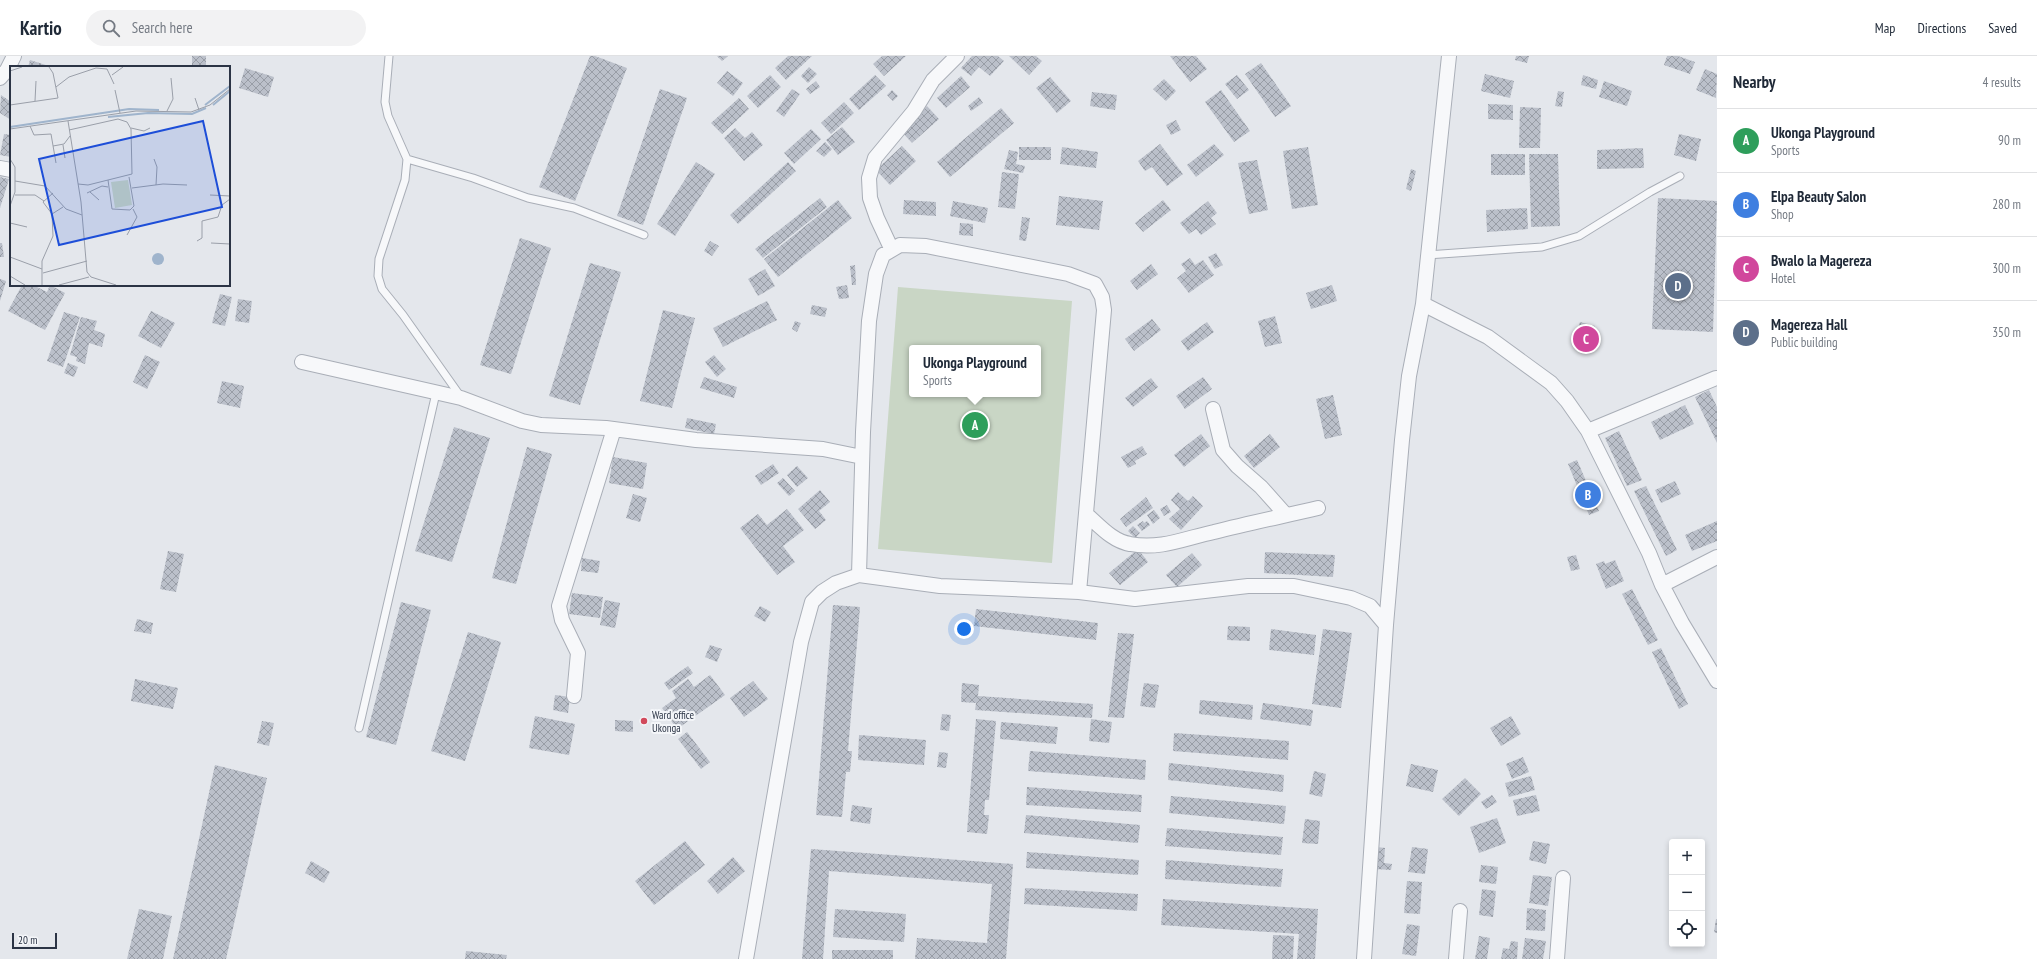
<!DOCTYPE html>
<meta charset="utf-8">
<style>
:root{--surface:#fff;--page:#f2f2f3;--text:#1f2937;--muted:#747a83;--line:#e0e1e3;--accent:#0f766e}
body{margin:0;font-family:"PT Sans Narrow",sans-serif;background:var(--page);color:var(--text)}
.controls{position:absolute;right:12px;bottom:12px;display:grid;overflow:hidden;border-radius:4px;box-shadow:0 2px 6px #0003}
.controls button{width:36px;height:36px;display:grid;place-items:center;padding:0;border:0;border-bottom:1px solid var(--line);background:var(--surface);color:var(--text);font:20px sans-serif}
.scale{position:absolute;left:12px;bottom:10px;width:45px;box-sizing:border-box;padding-left:4px;border:2px solid #2b3445;border-top:0;font-size:11px;line-height:14px;white-space:nowrap;color:#2b3445;-webkit-text-stroke:3px #f4f6f9;paint-order:stroke}
.you{position:absolute;left:964px;top:573px;width:14px;height:14px;margin:-10px;border:3px solid #fff;border-radius:50%;background:#1a73e8;box-shadow:0 0 0 6px #1a73e833}
.badge{display:grid;place-items:center;width:26px;height:26px;border-radius:50%;background:var(--accent);color:#fff;font-size:13px;font-weight:700}
.pin{position:absolute;translate:-50% -50%;border:2px solid #fff;box-shadow:0 1px 4px #0006}
.popup{position:absolute;left:909px;top:289px;width:132px;height:52px;box-sizing:border-box;display:grid;place-content:center;border-radius:4px;background:var(--surface);filter:drop-shadow(0 1px 3px #0005);font-size:13px;white-space:nowrap;color:var(--muted)}
.popup b{font-size:15px;color:var(--text)}
.popup::after{content:'';position:absolute;left:50%;top:100%;margin-left:-8px;border:8px solid transparent;border-top-color:var(--surface)}
.list{margin:0;padding:0;list-style:none}
h2{display:flex;justify-content:space-between;align-items:center;height:52px;margin:0;padding:0 16px;font-size:17px}
h2 small{font-size:13px;font-weight:400;color:var(--muted)}
.list li{display:grid;grid-template-columns:26px 1fr auto;gap:12px;align-items:center;box-sizing:border-box;height:64px;padding:0 16px;border-top:1px solid var(--line)}
.list b{display:block;font-size:15px;white-space:nowrap}
.list p{margin:0;font-size:13px;white-space:nowrap;color:var(--muted)}
.list em{font-size:13px;font-style:normal;color:var(--muted)}
.icon{flex:none;width:22px;height:22px;fill:none;stroke:currentColor;stroke-width:2;stroke-linecap:round;stroke-linejoin:round}
.map{position:relative;flex:none;width:1717px;height:903px;overflow:hidden}
header{display:flex;align-items:center;gap:24px;box-sizing:border-box;height:56px;padding:0 20px;background:var(--surface);border-bottom:1px solid var(--line)}
header strong{font-size:19px}
nav{display:flex;gap:22px;margin-inline-start:auto;font-size:14px}
.search{width:280px;height:36px;background:var(--page);display:flex;align-items:center;gap:10px;box-sizing:border-box;padding:0 14px;border-radius:22px;color:var(--muted);font-size:15px}
main{display:flex}
aside{flex:1;background:var(--surface)}
.map>svg:first-child{display:block}
.grass{fill:#c9d6c5;fill-rule:evenodd}
.building{fill:url(#building-cross-hatch)}
.lines{fill:none;stroke-linecap:round;stroke-linejoin:round}
.lane-casing{stroke:#a9aeb7;stroke-width:9}
.street-casing{stroke:#a9aeb7;stroke-width:16}
.lane{stroke:#f7f8fa;stroke-width:7}
.street{stroke:#f7f8fa;stroke-width:14}
.poi-dot{fill:#d1495b;stroke:#f4f6f9;stroke-width:1.5}
.labels{text-anchor:middle;dominant-baseline:central;stroke-width:4;stroke-linejoin:round;paint-order:stroke}
.poi-label{font-size:11px;fill:#2b3445;stroke:#f4f6f9;text-anchor:start}
.inset-river{fill:none;stroke:#9fb4cc;stroke-width:2}
.inset-road{fill:none;stroke:#9a9fa9;stroke-width:1}
.view{fill:#1d4ed8;fill-opacity:0.15;stroke:#1d4ed8;stroke-width:2}
.inset-edge{fill:none;stroke:#2b3445;stroke-width:2}
</style>
<header>
<strong>Kartio</strong>
<div class="search"><svg class="icon" aria-label="search" viewBox="0 0 24 24"><circle cx="10" cy="10" r="6"/><path d="M15 15l6 6"/></svg>Search here</div>
<nav><a>Map</a><a>Directions</a><a>Saved</a></nav>
</header>
<main>
<div class="map">
<svg width="1717" height="903" viewBox="0 0 1717 903">
<defs>
<pattern id="building-cross-hatch" width="8" height="8" patternUnits="userSpaceOnUse"><rect width="8" height="8" fill="#bbc0ca"/><path d="M0 0l8 8M0 8l8-8" fill="none" stroke="#989da6"/></pattern>
</defs>
<rect width="100%" height="100%" fill="#e4e7ec"/>
<path class="grass" d="M898,231L1072,245L1052,507L878,493ZM912,292H1038V338H912Z"/>
<path class="building" d="M192,0H206V11H192Z
M590,0H595L627,12L575,145L539,131Z
M717,0H728L722,5Z
M788,0H812L786,24L775,12Z
M882,0H906L884,20L873,8Z
M972,0H998L1004,5L990,20L979,11L971,20L961,12Z
M1009,0H1036L1042,5L1029,19Z
M1170,0H1196L1207,13L1190,26Z
M1516,0H1529L1527,7L1515,4Z
M1667,0H1678L1695,6L1690,18L1664,9Z
M30,4L52,11H28Z
M1261,7L1291,50L1275,61L1245,18Z
M809,11L817,18L808,27L801,20Z
M245,12L274,21L268,41L239,32Z
M1705,13L1717,18L1716,42L1696,34Z
M727,15L743,27L733,40L717,27Z
M1485,18L1514,25L1510,42L1481,35Z
M770,19L781,31L758,52L747,40Z
M875,19L886,30L859,54L849,43Z
M1237,19L1249,34L1237,43L1225,28Z
M1583,19L1598,24L1596,33L1581,29Z
M961,20L970,31L946,52L937,42Z
M1050,21L1071,45L1057,57L1036,32Z
M1164,23L1176,35L1166,45L1153,33Z
M816,25L820,31L810,38L806,33Z
M1604,25L1632,35L1627,50L1599,41Z
M660,33L687,42L643,169L617,160Z
M792,33L800,38L784,61L776,55Z
M892,34L898,40L893,45L887,39Z
M1221,34L1250,75L1234,86L1205,46Z
M1558,35L1564,36L1562,51L1555,50Z
M1092,36L1117,39L1115,54L1090,50Z
M1,39L11,46V64L0,57Z
M979,41L983,47L971,55L968,50Z
M739,42L749,53L722,78L711,67Z
M844,46L854,57L831,78L821,67Z
M1488,48L1513,49V64L1488,63Z
M927,50L939,63L912,87L901,75Z
M1520,51L1541,52L1540,92H1519Z
M1001,52L1014,67L950,121L937,106Z
M1176,64L1181,74L1171,79L1166,69Z
M842,71L855,86L838,99L826,84Z
M735,72L745,82L752,76L763,89L744,105L724,82Z
M811,73L821,83L794,108L784,97Z
M4,78L11,79V101L0,99Z
M1679,78L1701,83L1696,105L1674,99Z
M825,86L832,93L824,101L816,95Z
M1160,88L1183,118L1167,130L1152,111L1145,115L1138,105Z
M1214,88L1224,99L1196,121L1187,109Z
M902,90L916,105L890,129L876,114Z
M1019,91H1051V104H1019Z
M1062,91L1098,96L1096,112L1060,108Z
M1308,91L1318,149L1292,153L1283,95Z
M1643,92L1644,112L1597,113V94Z
M1009,94L1018,96L1016,108L1025,110L1023,117L1004,113Z
M1491,98H1525V119H1491Z
M1529,98H1558L1560,170L1531,171Z
M1257,104L1268,154L1249,158L1238,107Z
M696,106L715,118L675,180L657,168Z
M788,106L796,115L738,168L730,159Z
M1411,113L1416,115L1411,135L1406,133Z
M1002,116L1019,118L1015,153L998,151Z
M0,121L9,123L0,152Z
M1059,140L1103,145L1099,174L1056,169Z
M820,142L827,151L763,202L755,193Z
M1658,142L1717,145L1713,276L1652,273Z
M838,144L852,162L778,221L764,203Z
M904,144L936,146V160L903,158Z
M1163,144L1171,154L1143,176L1135,167Z
M953,145L988,152L985,167L950,160Z
M1208,145L1217,157L1211,162L1216,168L1201,179L1196,173L1189,178L1180,167Z
M1527,152L1528,173L1487,176L1486,154Z
M1022,161L1030,162L1026,185L1019,184Z
M960,167L973,168V180L959,179Z
M520,182L551,192L511,318L480,309Z
M710,185L719,190L712,200L704,195Z
M0,187H2L4,201H0Z
M1216,197L1223,209L1215,213L1208,201Z
M1190,202L1195,209L1203,204L1214,219L1189,237L1177,222L1186,215L1181,208Z
M590,207L621,216L580,349L549,340Z
M1151,208L1158,218L1137,234L1130,225Z
M855,209L856,229H852L850,210Z
M765,213L775,230L758,240L748,223Z
M0,223L6,225L0,245Z
M22,229H33L47,236L50,229L65,237L45,274L8,255Z
M847,229L849,242L839,243L836,231Z
M1332,229L1337,245L1311,253L1306,237Z
M220,238L232,241L225,270L212,267Z
M238,243L252,245L249,267L235,265Z
M767,245L777,264L723,291L713,272Z
M812,249L827,252L825,261L810,258Z
M663,254L695,262L672,352L640,345Z
M151,255L175,267L161,292L138,280Z
M64,256L80,261L63,311L47,305Z
M1275,260L1282,287L1265,291L1258,265Z
M81,261L97,265L94,274L105,278L102,291L89,287L85,308L76,305L77,301L70,299Z
M1152,263L1161,274L1134,295L1125,283Z
M795,265L801,267L797,276L792,273Z
M1207,266L1214,276L1188,295L1181,285Z
M1580,266L1595,270L1588,293L1574,289Z
M145,299L160,306L147,333L133,326Z
M714,299L726,313L717,321L705,306Z
M68,307L78,311L74,321L64,317Z
M704,321L737,331L734,342L700,332Z
M1203,321L1212,333L1185,353L1176,340Z
M1151,322L1158,331L1133,351L1125,342Z
M222,325L244,330L240,352L217,347Z
M1709,334L1717,351V387L1695,341Z
M1333,339L1342,379L1325,383L1316,343Z
M1685,349L1694,368L1660,384L1651,366Z
M687,362L716,368L714,378L685,372Z
M454,371L490,382L452,506L415,495Z
M1619,375L1642,424L1627,430L1605,382Z
M1201,378L1210,390L1184,411L1174,399Z
M1270,378L1280,391L1254,412L1244,400Z
M1142,390L1147,398L1135,405L1136,408L1128,412L1121,401Z
M527,391L552,398L516,528L492,522Z
M613,401L647,407L643,433L609,427Z
M1577,404L1599,455L1589,459L1568,408Z
M773,408L779,417L761,429L755,420Z
M797,410L808,422L797,431L787,419Z
M783,422L795,435L789,440L777,427Z
M1675,425L1681,438L1661,447L1655,434Z
M1646,430L1677,494L1666,500L1634,435Z
M820,434L830,446L819,455L826,464L815,473L798,453Z
M1178,436L1188,445L1193,440L1203,450L1181,474L1169,463L1180,453L1171,444Z
M633,438L647,442L640,466L626,462Z
M1146,441L1153,452L1126,471L1120,463Z
M1167,449L1171,456L1164,460L1160,453Z
M787,453L804,474L783,490L795,506L777,519L740,472L758,458L767,469Z
M1154,454L1160,462L1153,468L1147,459Z
M1143,465L1144,467L1147,465L1150,469L1142,475L1137,469Z
M1717,465V485L1692,495L1685,479Z
M1133,470L1140,477L1135,482L1128,475Z
M1138,493L1148,506L1120,529L1109,517Z
M168,495L184,498L176,536L160,533Z
M1265,496L1335,499L1333,521L1264,517Z
M1192,497L1202,509L1177,531L1166,519Z
M1576,499L1580,513L1571,515L1567,501Z
M582,502L600,505L598,517L581,515Z
M1615,504L1624,525L1606,533L1596,508L1604,505L1605,508Z
M1632,533L1658,584L1648,589L1622,538Z
M572,537L603,541L600,562L569,558Z
M605,544L620,547L615,572L600,569Z
M401,546L431,554L396,689L366,681Z
M833,549L860,551L848,695H852L850,716H846L842,761L816,759Z
M760,550L771,556L765,566L754,560Z
M976,553L1098,567L1096,584L974,570Z
M137,563L153,567L151,578L134,575Z
M1228,570L1250,571V585L1227,584Z
M1271,573L1316,579L1314,599L1269,594Z
M1323,573L1352,577L1341,652L1312,648Z
M468,576L501,586L465,705L431,695Z
M1118,577L1134,578L1124,662L1108,661Z
M710,589L722,593L717,606L705,601Z
M1661,592L1688,648L1679,653L1652,596Z
M688,610L693,617L669,634L664,627Z
M710,619L725,639L677,673L662,652L676,642L672,635L688,623L694,631Z
M135,623L178,632L173,653L131,645Z
M753,625L768,643L744,661L730,642Z
M962,627L979,629L978,640L1093,648L1092,662L975,654L976,647L961,646Z
M1144,627L1159,629L1155,652L1140,650Z
M555,639L570,641L568,657L553,654Z
M1200,644L1253,649L1252,664L1199,658Z
M1263,647L1313,654L1311,670L1260,663Z
M942,658L951,659L949,675L940,674Z
M535,660L575,668L569,699L529,692Z
M1511,660L1521,678L1501,690L1490,672Z
M976,663L996,665L989,744H985L984,759H989L987,778L967,776Z
M1091,663L1112,666L1109,687L1089,685Z
M615,664L633,665V676L615,675Z
M262,665L274,667L269,690L257,687Z
M1001,666L1058,671L1056,688L1000,683Z
M687,676L710,706L701,713L678,683Z
M1174,677L1289,685L1288,704L1173,695Z
M859,679L926,684L924,709L858,704Z
M1030,695L1146,704L1145,724L1028,715Z
M939,696L948,697L946,712L937,711Z
M1523,701L1529,716L1512,723L1506,708Z
M1169,707L1284,719L1283,736L1168,724Z
M1411,708L1438,714L1433,736L1406,730Z
M215,709L267,722L226,903H173Z
M1314,715L1326,718L1322,741L1309,738Z
M1531,720L1535,734L1509,741L1505,727Z
M1465,722L1481,738L1459,760L1442,743Z
M1027,731L1142,739L1141,756L1026,749Z
M1492,739L1497,746L1486,753L1481,746Z
M1536,739L1540,755L1517,760L1513,744Z
M1171,740L1286,750L1284,768L1169,757Z
M852,749L872,752L870,768L850,765Z
M1026,759L1140,769L1138,787L1024,777Z
M1497,762L1506,787L1479,797L1470,771Z
M1305,763L1320,765L1318,788L1302,787Z
M1167,772L1283,781L1281,799L1165,790Z
M685,785L705,809L654,849L635,825Z
M1533,785L1550,788L1546,808L1529,804Z
M1377,791L1385,792L1384,807L1392,808L1391,814L1375,813Z
M1412,791L1428,793L1425,818L1408,816Z
M811,793L1013,808L1006,903H915L917,882L987,887L992,828L829,815L823,903H802Z
M1027,796L1139,804L1138,819L1026,812Z
M733,801L745,815L718,838L707,825Z
M1166,804L1283,813L1281,831L1165,823Z
M311,805L330,816L324,827L305,817Z
M1481,809L1498,811L1496,828L1479,826Z
M1533,819L1552,821L1548,850L1529,847Z
M1407,825L1422,826L1420,858L1404,857Z
M1025,832L1138,838L1137,855L1024,848Z
M1482,833L1496,835L1493,861L1479,859Z
M1163,843L1318,853L1315,903H1297L1299,878L1161,869Z
M1527,852L1546,854L1545,875L1526,874Z
M139,853L172,860L163,903H127Z
M835,853L906,858L904,886L833,881Z
M1716,863H1717V877L1714,876Z
M1407,868L1420,870L1416,900L1402,898Z
M1273,879L1294,880L1293,903H1272Z
M1479,880L1490,882L1487,903H1475Z
M1525,882L1546,885L1543,903H1522Z
M1511,885L1518,886L1517,903H1501L1503,892L1509,893Z
M832,894H893V903H832Z
M466,895L507,899L506,903H465Z"/>
<g class="lines">
<g class="lane-casing">
<path id="lane" d="M389,0L385,46L388,60L407,103L405,124L379,203L378,220L382,233L403,259L461,341
M407,103L473,122L528,142L574,152L644,179
M1427,199L1542,191L1579,180L1650,136L1680,120
M359,672L436,337"/>
</g>
<g class="street-casing">
<path id="street" d="M0,22L7,14L14,0
M0,112L11,114
M891,192L877,162L870,142L869,122L875,102L914,55L933,24L957,0
M1423,248L1488,281L1551,327L1567,345L1588,375L1649,497L1662,529L1682,567L1717,625
M302,306L461,342L522,365L541,369L606,372L696,384L823,393L862,401
M1213,353L1223,394L1237,410L1261,431L1286,459
M1588,375L1716,322
M1086,458C1099,469 1112,485 1130,488C1160,494 1186,482 1214,476C1249,467 1284,460 1318,452
M859,519L863,376L869,265L876,218L883,199L900,189L926,190L1068,218L1095,228L1102,241L1104,254L1079,536
M1662,529L1717,501
M574,640L578,597L562,564L559,550L614,373
M746,903L801,586L812,546L822,536L836,527L859,519L940,530L1079,536L1135,543L1248,530H1294L1351,542L1370,550L1386,569
M1364,903L1386,569L1402,384L1409,320L1423,248L1449,0
M1456,903L1460,855
M1557,903L1563,822"/>
</g>
<use href="#lane" class="lane"/>
<use href="#street" class="street"/>
</g>
<circle class="poi-dot" cx="644" cy="665" r="4"/>
<g class="labels">
<g class="poi-label">
<text x="652" y="659">Ward office<tspan x="652" dy="13">Ukonga</tspan></text>
</g>
</g>
<g transform="translate(10 10)">
<rect width="220" height="220" fill="#e4e7ec"/>
<path d="M118,114L122,139L105,142L101,116Z" fill="#c9d6c5"/>
<path d="M142 193a6 6 0 1 1 12 0a6 6 0 1 1-12 0Z" fill="#9fb4cc"/>
<path class="inset-river" d="M195,39L220,20M203,39L220,25M98,51L138,47L182,48L196,42M0,61L119,43L149,44"/>
<path class="inset-road" d="M0,5L12,1M102,9L113,1M46,21L59,11L86,2L97,3L104,18M105,24L110,47M185,32L189,44M25,35L26,15M0,39L48,32L43,7L39,1M157,45L163,33L161,12M58,55L71,136L77,206L81,211L106,219M20,60L24,69L41,68L46,97M121,62L134,65L140,62M0,63L126,45L181,46L200,39L220,23M59,64L108,53L117,56L121,63L122,108L78,119L68,118M53,79L55,92M43,80L54,78L60,70M0,93L5,101V126L0,140M144,93L147,101L146,119M98,114L102,143L120,144L124,140L119,111M5,115L35,120L56,143L72,149M122,122L153,118L177,119M80,126L89,134M77,127L92,120L98,121M5,129H25L34,135M200,129L220,130M42,148L53,141M0,157L17,161M117,169L127,151L123,143M187,175L192,172V155L208,151L212,139L220,133M201,177L220,178M0,191L32,203M33,207L77,195M0,210L15,219M32,219V195L43,170L42,148L33,136L43,127M49,219L79,211"/>
<path class="view" d="M193,55L212,141L49,179L29,93Z"/>
<rect width="220" height="220" class="inset-edge"/>
</g>
</svg>
<div class="controls">
<button>+</button>
<button>−</button>
<button><svg class="icon" aria-label="locate" viewBox="0 0 24 24"><circle cx="12" cy="12" r="6"/><path d="M12 2v4M12 18v4M2 12h4M18 12h4"/></svg></button>
</div>
<div class="scale">20 m</div>
<div class="you"></div>
<div class="pin badge" style="left:975px;top:369px;background:#2e9e5b">A</div>
<div class="popup"><b>Ukonga Playground</b>Sports</div>
<div class="pin badge" style="left:1588px;top:439px;background:#3f7fe0">B</div>
<div class="pin badge" style="left:1586px;top:283px;background:#d1479c">C</div>
<div class="pin badge" style="left:1678px;top:230px;background:#5c6f8a">D</div>
</div>
<aside>
<h2>Nearby<small>4 results</small></h2>
<ul class="list">
<li><span class="badge" style="background:#2e9e5b">A</span><div><b>Ukonga Playground</b><p>Sports</p></div><em>90 m</em></li>
<li><span class="badge" style="background:#3f7fe0">B</span><div><b>Elpa Beauty Salon</b><p>Shop</p></div><em>280 m</em></li>
<li><span class="badge" style="background:#d1479c">C</span><div><b>Bwalo la Magereza</b><p>Hotel</p></div><em>300 m</em></li>
<li><span class="badge" style="background:#5c6f8a">D</span><div><b>Magereza Hall</b><p>Public building</p></div><em>350 m</em></li>
</ul>
</aside>
</main>
